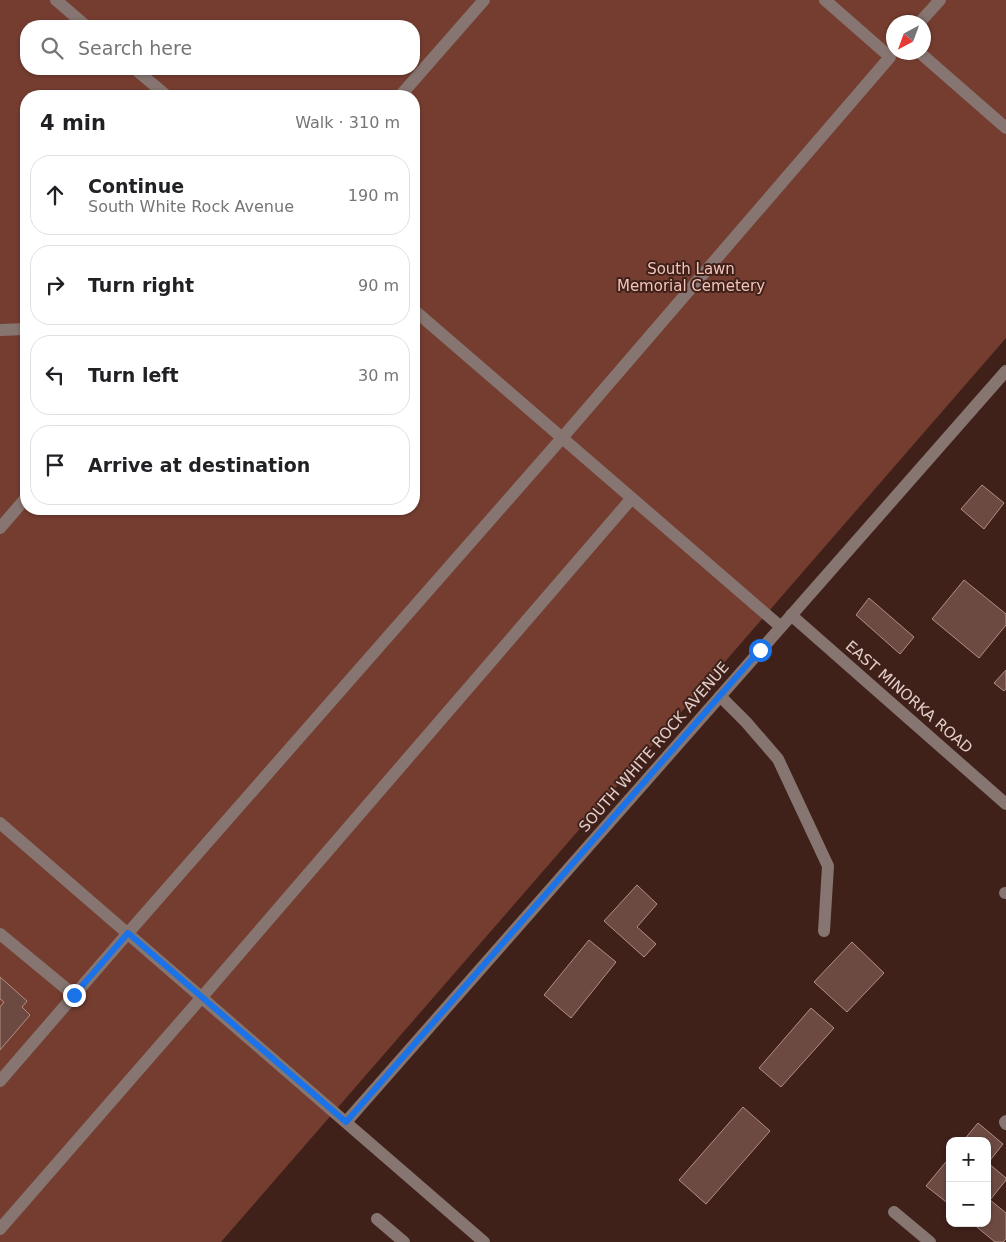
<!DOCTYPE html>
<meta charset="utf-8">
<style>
:root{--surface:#fff;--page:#f6f6f6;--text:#202124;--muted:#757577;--line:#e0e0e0}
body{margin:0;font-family:"DejaVu Sans",sans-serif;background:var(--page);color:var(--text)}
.controls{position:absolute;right:15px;bottom:15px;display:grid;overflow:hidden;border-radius:10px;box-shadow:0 1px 4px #0004}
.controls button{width:45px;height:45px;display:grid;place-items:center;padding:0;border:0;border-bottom:1px solid var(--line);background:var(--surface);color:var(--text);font:25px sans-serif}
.compass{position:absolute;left:886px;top:15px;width:45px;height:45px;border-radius:50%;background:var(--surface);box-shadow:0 1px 4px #0004;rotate:221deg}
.stop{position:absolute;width:15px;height:15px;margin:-11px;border:4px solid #1a73e8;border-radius:50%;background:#fff}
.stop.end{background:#1a73e8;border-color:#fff;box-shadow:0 1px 5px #0008}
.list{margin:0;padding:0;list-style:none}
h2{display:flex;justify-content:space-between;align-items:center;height:65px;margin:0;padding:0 20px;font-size:21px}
h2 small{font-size:16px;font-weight:400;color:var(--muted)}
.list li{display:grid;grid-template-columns:32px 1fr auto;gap:15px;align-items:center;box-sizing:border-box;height:80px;margin:0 10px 10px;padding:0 10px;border:1px solid var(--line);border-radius:20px}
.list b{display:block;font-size:19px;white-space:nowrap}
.list p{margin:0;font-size:16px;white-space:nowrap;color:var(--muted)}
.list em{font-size:16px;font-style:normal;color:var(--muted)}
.icon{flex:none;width:28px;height:28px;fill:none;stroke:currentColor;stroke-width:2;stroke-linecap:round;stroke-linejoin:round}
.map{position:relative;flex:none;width:1006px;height:1242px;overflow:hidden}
.search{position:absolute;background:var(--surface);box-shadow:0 1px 4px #0004;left:20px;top:20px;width:400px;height:55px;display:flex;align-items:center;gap:12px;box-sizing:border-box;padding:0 18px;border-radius:20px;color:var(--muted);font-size:19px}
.panel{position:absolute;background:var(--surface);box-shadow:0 1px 4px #0004;left:20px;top:90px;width:400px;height:425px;border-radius:20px}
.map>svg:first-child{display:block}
.green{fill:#753d30;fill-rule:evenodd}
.building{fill:#6c4a42;stroke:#b38e84}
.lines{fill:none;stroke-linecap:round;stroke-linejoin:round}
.minor{stroke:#867571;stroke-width:12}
.route{stroke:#1a73e8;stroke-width:6}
.labels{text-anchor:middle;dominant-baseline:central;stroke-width:4;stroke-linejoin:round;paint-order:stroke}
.park-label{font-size:15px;fill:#f4c4b9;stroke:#3f211a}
.street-label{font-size:15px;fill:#e3cec9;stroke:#3f211a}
</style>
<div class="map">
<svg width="1006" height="1242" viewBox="0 0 1006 1242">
<rect width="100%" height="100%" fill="#3f211a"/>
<path class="green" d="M0,0H1006V338L221,1242H0ZM894,22H924V52H894ZM26,26H414V69H26ZM26,96H414V509H26Z"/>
<path class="building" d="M982,485L1004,503L984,529L961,509Z
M964,580L1006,614V625L979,658L932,619Z
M869,598L914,637L900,654L856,615Z
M1006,670V689L1004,691L994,683Z
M637,885L657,904L637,927L656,944L644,957L604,921Z
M589,940L616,962L571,1018L544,995Z
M852,942L884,973L847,1012L814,982Z
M0,977L27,1001L22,1007L30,1015L0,1050V1007L4,1002L0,999Z
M811,1008L834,1028L781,1087L759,1068Z
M743,1107L770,1131L706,1204L679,1180Z
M978,1123L1003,1144L988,1163L1006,1178V1180L990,1200L1006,1213V1239L1003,1242H995L972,1223H987V1141H963Z
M950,1157V1205L926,1186Z"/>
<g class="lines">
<path class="minor" d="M56,0L86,26
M920,22L940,0
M919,52L1006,128
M135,69L167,96
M400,96L484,0
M414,310L781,627
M0,330L26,329
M0,528L26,498
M791,615L1006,804
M720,696L746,722L778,759L828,866L824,931
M0,823L484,1242
M1005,893H1006
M0,934L74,995
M0,1081L128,933L562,438L890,57L825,0
M1006,1121L1005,1122L1006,1124
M346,1122L1006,371
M894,1212L930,1242
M377,1219L404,1242
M0,1229L202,997L632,498"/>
</g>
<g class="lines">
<path class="route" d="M74,995L128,933L346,1122L760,650"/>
</g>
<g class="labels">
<g class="park-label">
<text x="691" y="269">South Lawn<tspan x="691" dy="17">Memorial Cemetery</tspan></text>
</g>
<g class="street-label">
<text transform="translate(909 697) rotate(41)">EAST MINORKA ROAD</text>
<text transform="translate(654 747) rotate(-49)">SOUTH WHITE ROCK AVENUE</text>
</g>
</g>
</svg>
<div class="controls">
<button>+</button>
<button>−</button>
</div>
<svg class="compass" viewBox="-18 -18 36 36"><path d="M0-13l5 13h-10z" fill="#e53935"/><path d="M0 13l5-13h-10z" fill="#757577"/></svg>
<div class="stop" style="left:760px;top:650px"></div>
<div class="stop end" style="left:74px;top:995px"></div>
<div class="search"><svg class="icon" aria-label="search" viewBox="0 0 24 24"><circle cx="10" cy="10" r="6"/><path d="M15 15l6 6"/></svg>Search here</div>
<section class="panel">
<h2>4 min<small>Walk · 310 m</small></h2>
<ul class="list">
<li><svg class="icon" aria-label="ahead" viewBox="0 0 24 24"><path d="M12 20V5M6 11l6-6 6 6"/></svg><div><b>Continue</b><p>South White Rock Avenue</p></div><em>190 m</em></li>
<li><svg class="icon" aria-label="right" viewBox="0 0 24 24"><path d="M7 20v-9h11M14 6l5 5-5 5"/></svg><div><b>Turn right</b></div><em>90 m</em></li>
<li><svg class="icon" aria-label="left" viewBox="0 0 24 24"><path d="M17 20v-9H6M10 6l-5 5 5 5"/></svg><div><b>Turn left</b></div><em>30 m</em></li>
<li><svg class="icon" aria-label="arrive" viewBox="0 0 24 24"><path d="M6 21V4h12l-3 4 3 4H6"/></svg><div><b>Arrive at destination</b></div></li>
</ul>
</section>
</div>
